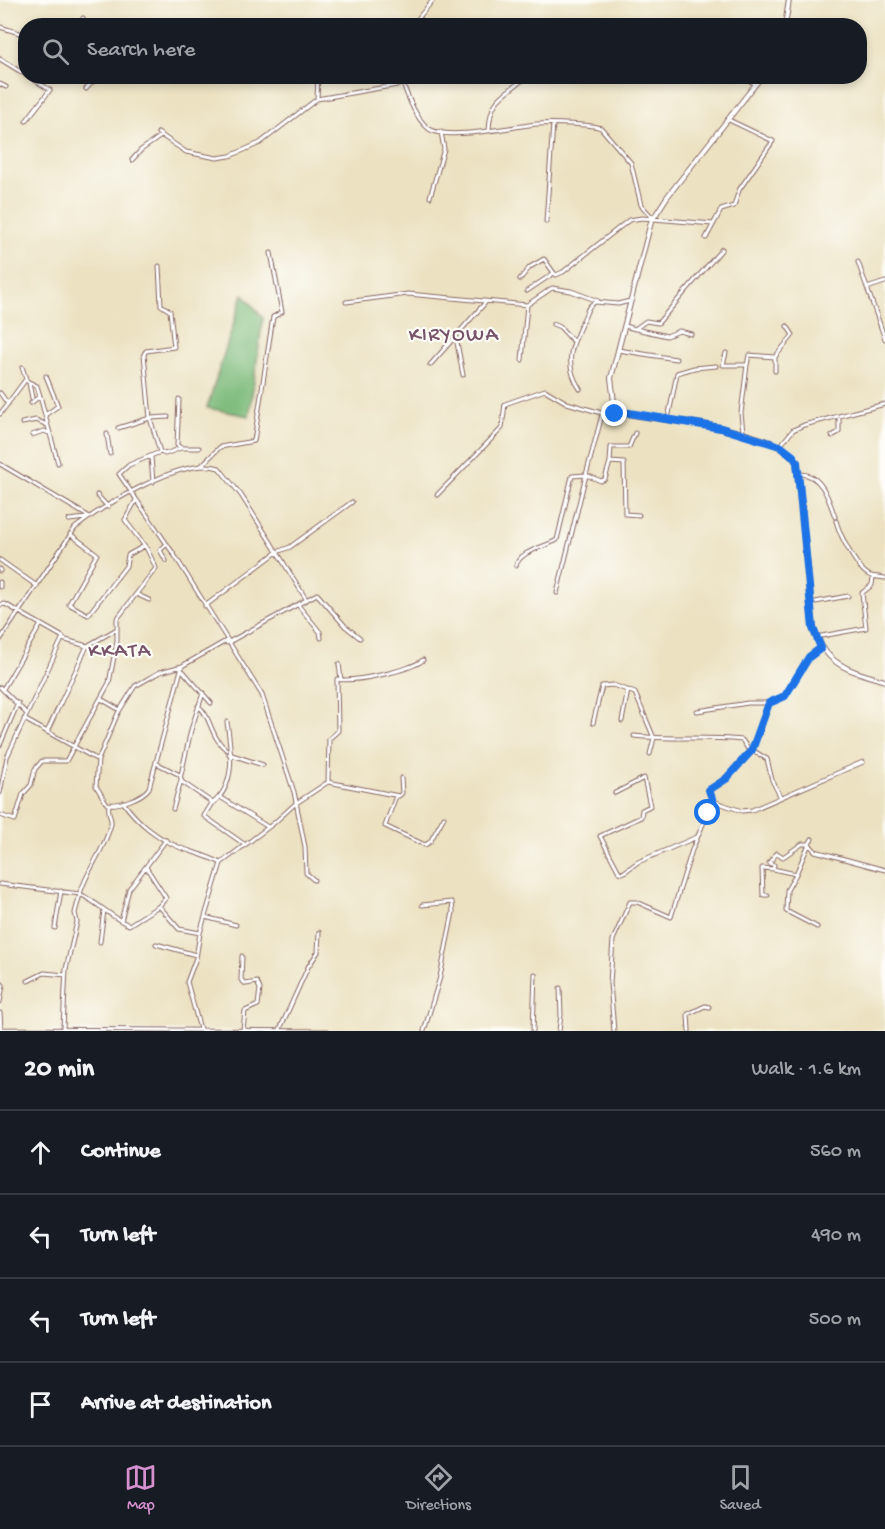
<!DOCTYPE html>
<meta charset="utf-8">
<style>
:root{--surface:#171b24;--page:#242831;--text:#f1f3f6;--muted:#9ea1a6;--line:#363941;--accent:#d690ce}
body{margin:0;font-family:"Gochi Hand",sans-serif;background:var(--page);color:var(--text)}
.stop{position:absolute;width:18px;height:18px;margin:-14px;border:4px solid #1a73e8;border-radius:50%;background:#fff}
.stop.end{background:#1a73e8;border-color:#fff;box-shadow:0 2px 6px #0008}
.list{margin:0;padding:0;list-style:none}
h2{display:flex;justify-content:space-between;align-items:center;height:78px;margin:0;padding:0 24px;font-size:26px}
h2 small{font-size:20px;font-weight:400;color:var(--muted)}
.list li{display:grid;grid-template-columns:39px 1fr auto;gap:18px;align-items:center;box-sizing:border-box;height:84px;padding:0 24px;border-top:2px solid var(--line)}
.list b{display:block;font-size:22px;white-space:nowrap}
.list em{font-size:20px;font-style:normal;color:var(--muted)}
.icon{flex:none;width:33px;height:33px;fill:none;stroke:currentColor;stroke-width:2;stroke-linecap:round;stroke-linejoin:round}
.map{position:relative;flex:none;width:885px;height:1031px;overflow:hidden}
.search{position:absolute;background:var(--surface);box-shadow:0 3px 9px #0003;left:18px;right:18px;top:18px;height:66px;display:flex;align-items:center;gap:15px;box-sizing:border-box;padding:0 21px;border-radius:24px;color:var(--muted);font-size:22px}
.sheet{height:414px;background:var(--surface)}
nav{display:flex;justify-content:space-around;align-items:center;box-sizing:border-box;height:84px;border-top:2px solid var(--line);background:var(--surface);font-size:16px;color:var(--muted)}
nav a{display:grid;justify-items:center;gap:3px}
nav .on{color:var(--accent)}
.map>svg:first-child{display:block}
.forest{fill:#7ebc7b;stroke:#646e53;stroke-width:1.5}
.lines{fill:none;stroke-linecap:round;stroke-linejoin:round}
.minor-casing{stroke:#836360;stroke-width:5}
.tertiary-casing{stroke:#836360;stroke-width:6}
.minor{stroke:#fff;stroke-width:3}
.tertiary{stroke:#fff;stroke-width:4}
.route{stroke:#1a73e8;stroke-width:8}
.labels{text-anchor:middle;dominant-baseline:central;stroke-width:4.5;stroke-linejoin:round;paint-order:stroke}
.quarter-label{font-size:21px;letter-spacing:1.5px;fill:#78546a;stroke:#fdfcf7}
</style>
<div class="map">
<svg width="885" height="1031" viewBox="0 0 885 1031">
<rect width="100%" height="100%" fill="#fdfcf7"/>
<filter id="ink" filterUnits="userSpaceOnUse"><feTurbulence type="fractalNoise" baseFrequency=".0167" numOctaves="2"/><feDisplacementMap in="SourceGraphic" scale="12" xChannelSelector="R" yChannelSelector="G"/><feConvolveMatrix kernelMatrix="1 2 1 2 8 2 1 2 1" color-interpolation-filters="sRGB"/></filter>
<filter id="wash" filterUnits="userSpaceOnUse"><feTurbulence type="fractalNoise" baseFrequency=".008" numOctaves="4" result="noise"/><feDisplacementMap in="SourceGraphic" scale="24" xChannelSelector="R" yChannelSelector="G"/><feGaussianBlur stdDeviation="1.35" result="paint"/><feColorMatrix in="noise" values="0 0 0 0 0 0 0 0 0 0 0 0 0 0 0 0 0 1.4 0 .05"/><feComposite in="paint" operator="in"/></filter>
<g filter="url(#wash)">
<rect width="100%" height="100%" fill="#ece2c2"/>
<path class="forest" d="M243,294L263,318L249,416L207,408Z"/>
</g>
<g filter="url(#ink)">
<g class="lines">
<g class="minor-casing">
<path id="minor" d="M81,26L83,18
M102,26L108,24
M412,26L433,0
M0,27L26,35
M0,59L26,75
M299,76L318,77
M740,76L756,84
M0,84L6,87
M403,84C409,99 415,117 428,128C444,142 515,126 537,124C551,123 590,124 601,128L631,163L641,205L653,218
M86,89L98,76
M317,99L318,76
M26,121L50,90L28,76
M489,131C490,98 502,97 525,78L532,80
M158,133L186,152L217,158L230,156L260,143L317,99L403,84V76
M132,160L141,150L161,136
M430,197L444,149L441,132
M546,222L553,124
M706,238L721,210L734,206L739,190L773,141L729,120
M858,262L885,339
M159,266L161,305L170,311L174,347L146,351L144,354L150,418L160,452
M520,279L530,267L544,259L554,273
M867,288L885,282
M527,291L554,273L556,275L563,272L629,220L642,218L713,224
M346,302L408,294L527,305
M553,324L560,327L572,340
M625,326L635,329L646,321L658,323L722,249
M636,329L667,336L679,331L691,334
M456,337L463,375
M618,350L676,359
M726,353L723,365H747L741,413L743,432
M522,360L527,305L552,288L571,291L598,301
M430,365L485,303
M747,365L749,355L775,357V371V357L793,335L787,326
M27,381L37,386L40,396L31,403
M29,383L32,398
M580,389C562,362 573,342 585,316C588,309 588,306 595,302L618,304L630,301
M0,393L8,404
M40,396L45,415L58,406L46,376
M179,399L177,445L181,448L165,454L160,452L129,465L119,474L175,556L262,695L294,792L305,847L306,873L314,880
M0,414L26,379L22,367
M627,414L602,415L586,475L601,481L605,479L610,462L624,463L625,514L639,515
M45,415L58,463
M668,419L677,373L694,368L716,366
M22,423L36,420L47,425
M118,428L150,418L168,417
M107,434L110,454
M32,435L44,431L49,433
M832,436L839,432V416
M780,446L793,430L804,425L885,404
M181,448H199
M151,457L153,482
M610,462L611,447H629L635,433
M0,464L88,516
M201,466L220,447L254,441L273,317L282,312L271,253
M800,474C822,474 829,500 835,517
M97,495L108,507
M437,495L502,428L505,404L545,390L567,403L605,414
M69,520L86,518
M836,521C840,535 857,571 871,576C875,577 880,577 885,578
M70,534L97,554L69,604L88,615L126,566L128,555L144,546
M0,560L37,586
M166,561L160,550L167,544
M516,566C519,551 545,547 557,540L572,476L586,475L557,593
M0,569V571
M0,582V587
M136,594L149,600
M810,603L848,596
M0,605L5,604L63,637
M298,605L320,632L321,638
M205,606L277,552L306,599
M816,637L866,628L862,593L872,585L873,577
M0,640L75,528C103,506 182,456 219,468L241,495L277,552L290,547L352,502
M227,643L317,594L345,626L360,638
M339,664L341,680
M183,671L211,703
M0,687L26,713
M3,689L40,626
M101,699L120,710
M198,706C211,715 210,738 227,750
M697,711L748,703H769
M24,719L98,760L96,786L107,804C118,806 142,798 149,788L182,666
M622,721L628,690
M593,723L602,686L613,685L635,693L654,738L650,754
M47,732L87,646
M634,736C670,740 706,736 742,740L750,752
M0,745L18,703
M752,750L767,759L772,780L780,796
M229,754L263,765
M98,760L118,713L135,686L160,672L182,666L226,641
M156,763L180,775L182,782L213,803C237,784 231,749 227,722
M181,775L191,730L203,693
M328,782L329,739L338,731L337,679C353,683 411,670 423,660
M0,793L7,757L62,639L87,646L117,629
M615,793L644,778L650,806L642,810L641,817L600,836L619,872L623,873L638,862L697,837
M396,796L385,826L425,845L430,842L444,817
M220,797L268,827
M713,801L742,811L752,810L863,762
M123,802C137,822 158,839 181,848C195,853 208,856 221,863
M212,803L204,816L244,844
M173,809L181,780
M0,815L15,820L23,794L31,785L35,769L42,761H66L109,683L117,641V619L156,568L147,549L125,520L136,500
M812,839L809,844L815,851L885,870
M146,867L166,898L159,906
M796,874L787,890L786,911L817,927
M0,884L80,894C87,869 105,850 111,824C112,817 107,813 109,805
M768,895H763L762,868L773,869L774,865L769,863L777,853L783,857L802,844H809L796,874L773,869
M422,905L452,902L453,912L440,977L424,1031
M205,917L236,925
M121,921L129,889L166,840
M55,928L61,891
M100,942L104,910
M156,944L196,955
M242,956L241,980L246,984L257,982L260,989L258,1005L245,1011L243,1030
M28,981L44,973L66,975
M0,982L3,985L0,1002
M0,1013L1,1029
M63,1028L66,969L77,922L75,913L80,894C98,903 111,917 129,925L159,906L179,929L200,933
M0,1029L328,1031
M200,1029L187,982L196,958L200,933L221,863L274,823L295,804L328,782L399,796L402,793L401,778
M280,1029L308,967L318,952L319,932
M533,1031L535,974
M559,1031L561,1015L560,988
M614,1031L610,983L613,940L630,902H637L671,917L692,850L712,803L709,790L725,779L752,750L769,703L785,696L809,657L821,648
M689,1031L688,1014L705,1006L709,1007"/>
</g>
<g class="tertiary-casing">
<path id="tertiary" d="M785,26L789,0
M762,76L667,197L651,222L611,378L614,402L619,408L632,415C669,420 777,429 797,462L813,628C827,667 849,670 885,681"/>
</g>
<use href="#minor" class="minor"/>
<use href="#tertiary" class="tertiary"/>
</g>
</g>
<g class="lines" filter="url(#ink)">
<path class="route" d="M615,414L629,413L721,428L780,446L793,456L797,462L813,628L821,648L809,657L785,696L769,703L752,750L726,779L709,790L713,801L708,813"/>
</g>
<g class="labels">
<g class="quarter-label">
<text x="454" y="336">KIRYOWA</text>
<text x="120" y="652">KKATA</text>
</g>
</g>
</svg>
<div class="stop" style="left:708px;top:813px"></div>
<div class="stop end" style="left:615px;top:414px"></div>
<div class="search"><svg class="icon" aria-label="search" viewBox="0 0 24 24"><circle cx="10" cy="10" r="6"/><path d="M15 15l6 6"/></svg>Search here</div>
</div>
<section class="sheet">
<h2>20 min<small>Walk · 1.6 km</small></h2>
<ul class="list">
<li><svg class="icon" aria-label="ahead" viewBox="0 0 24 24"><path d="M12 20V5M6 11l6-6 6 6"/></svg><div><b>Continue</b></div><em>560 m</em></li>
<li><svg class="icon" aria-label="left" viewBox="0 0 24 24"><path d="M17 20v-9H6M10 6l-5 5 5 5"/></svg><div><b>Turn left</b></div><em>490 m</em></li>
<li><svg class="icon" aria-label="left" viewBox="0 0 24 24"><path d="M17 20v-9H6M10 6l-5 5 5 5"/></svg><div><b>Turn left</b></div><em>500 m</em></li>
<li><svg class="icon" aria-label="arrive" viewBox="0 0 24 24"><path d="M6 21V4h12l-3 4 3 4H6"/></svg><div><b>Arrive at destination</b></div></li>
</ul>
</section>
<nav>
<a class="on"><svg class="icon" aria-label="map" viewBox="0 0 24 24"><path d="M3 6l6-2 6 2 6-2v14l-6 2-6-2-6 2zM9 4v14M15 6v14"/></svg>Map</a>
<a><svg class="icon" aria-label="directions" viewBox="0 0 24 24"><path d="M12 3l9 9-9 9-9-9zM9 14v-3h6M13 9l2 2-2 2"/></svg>Directions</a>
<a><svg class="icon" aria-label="saved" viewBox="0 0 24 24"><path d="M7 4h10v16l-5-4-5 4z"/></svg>Saved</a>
</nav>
